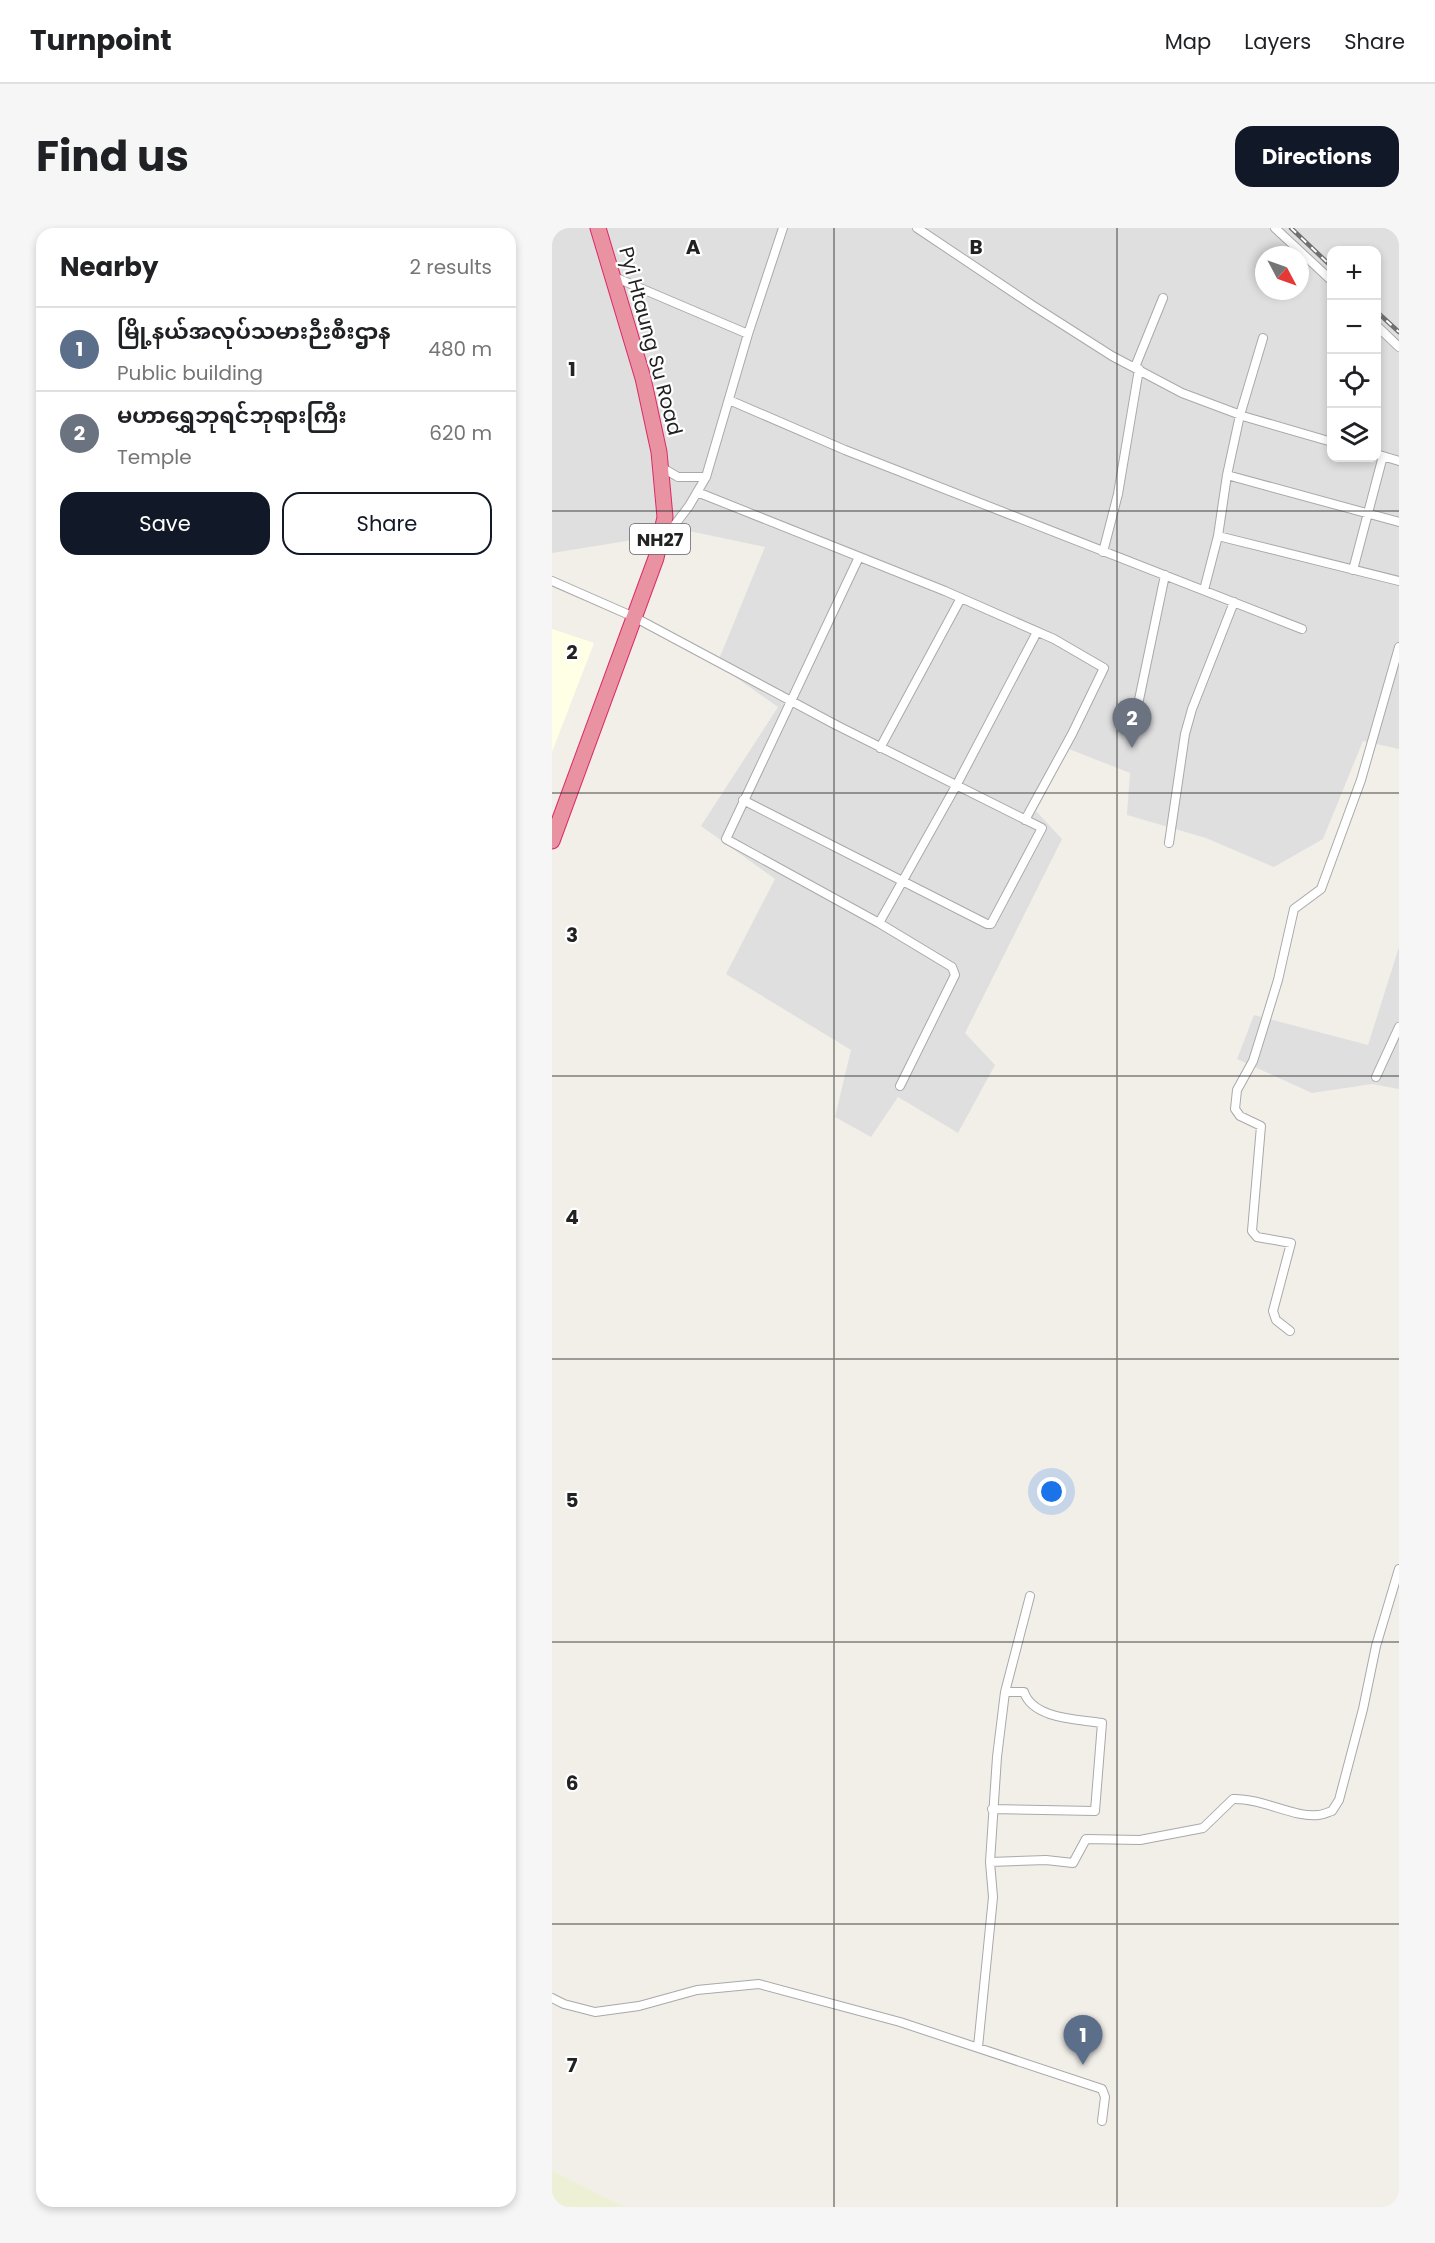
<!DOCTYPE html>
<meta charset="utf-8">
<style>
:root{--surface:#fff;--page:#f6f6f6;--text:#202124;--muted:#757577;--line:#e0e0e0;--accent:#111827}
body{margin:0;font-family:Poppins,"Noto Sans Myanmar",sans-serif;background:var(--page);color:var(--text)}
.controls{position:absolute;right:18px;top:18px;display:grid;overflow:hidden;border-radius:12px;box-shadow:0 3px 9px #0003}
.controls button{width:54px;height:54px;display:grid;place-items:center;padding:0;border:0;border-bottom:2px solid var(--line);background:var(--surface);color:var(--text);font:30px sans-serif}
.compass{position:absolute;left:703px;top:18px;width:54px;height:54px;border-radius:50%;background:var(--surface);box-shadow:0 3px 9px #0003;rotate:131deg}
.you{position:absolute;left:500px;top:1264px;width:21px;height:21px;margin:-15px;border:4px solid #fff;border-radius:50%;background:#1a73e8;box-shadow:0 0 0 9px #1a73e833}
.badge{display:grid;place-items:center;width:39px;height:39px;border-radius:50%;background:var(--accent);color:#fff;font-size:20px;font-weight:700}
.pin{position:absolute;translate:-50% -50px;filter:drop-shadow(0 2px 3px #0008)}
.pin::after{content:'';position:absolute;top:32px;width:21px;height:18px;background:inherit;clip-path:polygon(0 0,100% 0,50% 100%)}
.list{margin:0;padding:0;list-style:none}
h2{display:flex;justify-content:space-between;align-items:center;height:78px;margin:0;padding:0 24px;font-size:26px}
h2 small{font-size:20px;font-weight:400;color:var(--muted)}
.list li{display:grid;grid-template-columns:39px 1fr auto;gap:18px;align-items:center;box-sizing:border-box;height:84px;padding:0 24px;border-top:2px solid var(--line)}
.list b{display:block;font-size:22px;white-space:nowrap}
.list p{margin:0;font-size:20px;white-space:nowrap;color:var(--muted)}
.list em{font-size:20px;font-style:normal;color:var(--muted)}
.actions{display:flex;gap:12px;padding:18px 24px}
.actions a{flex:1;padding:14px 0;border:2px solid var(--accent);border-radius:18px;text-align:center;font-size:21px;color:var(--accent)}
.actions .main{background:var(--accent);color:#fff}
.icon{flex:none;width:33px;height:33px;fill:none;stroke:currentColor;stroke-width:2;stroke-linecap:round;stroke-linejoin:round}
.map{position:relative;flex:none;width:847px;height:1979px;overflow:hidden;border-radius:18px}
header{display:flex;align-items:center;gap:36px;box-sizing:border-box;height:84px;padding:0 30px;background:var(--surface);border-bottom:2px solid var(--line)}
header strong{font-size:28px}
nav{display:flex;gap:33px;margin-inline-start:auto;font-size:21px}
.intro{display:flex;align-items:center;justify-content:space-between;box-sizing:border-box;height:144px;padding:0 36px}
h1{margin:0;font-size:42px}
.button{padding:15px 27px;border-radius:18px;background:var(--accent);color:#fff;font-size:21px;font-weight:700}
main{display:flex;gap:36px;padding:0 36px}
aside{flex:1;background:var(--surface);border-radius:18px;box-shadow:0 3px 9px #0003}
.map>svg:first-child{display:block}
.residential{fill:#e0dfdf;fill-rule:evenodd}
.education{fill:#ffffe5}
.farmland{fill:#eef0d5}
.lines{fill:none;stroke-linecap:round;stroke-linejoin:round}
.street-casing{stroke:#a9a9a9;stroke-width:10}
.highway-casing{stroke:#dc2a67;stroke-width:17}
.street{stroke:#fff;stroke-width:8}
.highway{stroke:#e892a2;stroke-width:15}
.rail-casing{stroke:#707070;stroke-width:4.5}
.rail{stroke:#fff;stroke-width:2;stroke-dasharray:7;stroke-linecap:butt}
.grid{fill:none;stroke:#222;stroke-width:1.5;stroke-opacity:0.55}
.labels{text-anchor:middle;dominant-baseline:central;stroke-width:4.5;stroke-linejoin:round;paint-order:stroke}
.shield{fill:#fff;stroke:#646464;stroke-width:1.5}
.shield-label{font-size:18px;font-weight:bold;fill:#222}
.street-label{font-size:20px;fill:#222;stroke:#fff}
.grid-label{font-size:20px;text-anchor:middle;font-weight:bold;fill:#222;stroke:#fff;stroke-width:4.5;stroke-linejoin:round;paint-order:stroke}
</style>
<header>
<strong>Turnpoint</strong>
<nav><a>Map</a><a>Layers</a><a>Share</a></nav>
</header>
<div class="intro"><h1>Find us</h1><a class="button">Directions</a></div>
<main>
<aside>
<h2>Nearby<small>2 results</small></h2>
<ul class="list">
<li><span class="badge" style="background:#5c6f8a">1</span><div><b>မြို့နယ်အလုပ်သမားဉီးစီးဌာန</b><p>Public building</p></div><em>480 m</em></li>
<li><span class="badge" style="background:#6b7280">2</span><div><b>မဟာရွှေဘုရင်ဘုရားကြီး</b><p>Temple</p></div><em>620 m</em></li>
</ul>
<div class="actions"><a class="main">Save</a><a>Share</a></div>
</aside>
<div class="map">
<svg width="847" height="1979" viewBox="0 0 847 1979">
<rect width="100%" height="100%" fill="#f2efe9"/>
<path class="residential" d="M0,0H847V521L811,513L771,611L722,639L654,610L575,587L578,545L517,521L484,583L510,611L413,805L443,837L406,905L346,869L319,909L283,889L299,822L174,746L223,651L149,598L226,479L165,436L213,319L137,303L0,325ZM780,22H824V230H780ZM712,27H748V63H712Z
M847,719V861L820,856L760,865L685,831L702,787L816,817Z"/>
<path class="education" d="M0,401L42,415L0,524Z"/>
<path class="farmland" d="M0,1943L72,1979H0Z"/>
<g class="lines">
<g class="street-casing">
<path id="street" d="M365,0L480,77L560,128L630,165L694,189L780,214
M723,0L780,53
M60,48L196,106
M824,97L847,119
M583,139L611,70
M177,172L293,222L750,401
M824,226L847,233
M109,239L126,249H154
M675,247L847,294
M145,264L393,363L502,411L552,440L520,506L473,592
M666,308L847,353
M112,311L137,278L154,249L196,106L231,0
M551,324L566,266L587,141
M307,329L174,611L327,695L400,739L403,747L348,858
M801,342L831,228
M0,353L82,389L284,497L490,600L439,696H435L191,572
M652,362L666,308L675,247L688,187L711,110
M583,491L613,347
M328,520L409,370
M617,615L633,506L640,481L682,374
M327,695L404,558L485,404
M824,849L847,799
M738,1103L724,1092L721,1083L739,1015L705,1009L700,1003L709,898L688,888L683,881L685,862L701,833L711,801L726,752L742,681L769,661L809,552L847,419
M440,1581L543,1583L550,1495C525,1491 481,1491 472,1464H453
M438,1634L494,1632L521,1635L534,1611L588,1612L651,1600L681,1571C709,1570 743,1590 766,1587C771,1587 776,1584 780,1583L787,1572L811,1481L824,1418L847,1341
M0,1770L12,1776L43,1784L87,1778L145,1762L207,1756L348,1794L550,1861L553,1869L550,1893
M426,1819L441,1669L438,1634L445,1529L453,1464L478,1368"/>
</g>
<g class="highway-casing">
<path id="highway" d="M0,613L104,330L113,289L107,224L91,150L46,0"/>
</g>
<use href="#street" class="street"/>
<use href="#highway" class="highway"/>
<g class="rail-casing">
<path id="rail" d="M739,0L780,39
M824,83L847,104"/>
</g>
<use href="#rail" class="rail"/>
</g>
<path class="grid" d="M282,0V1979M565,0V1979M0,283H847M0,565H847M0,848H847M0,1131H847M0,1414H847M0,1696H847"/>
<g class="labels">
<rect class="shield" x="78" y="296" width="60" height="30" rx="4.5"/>
<g class="shield-label">
<text x="108" y="311">NH27</text>
</g>
<g class="street-label">
<text transform="translate(99 113) rotate(75)">Pyi Htaung Su Road</text>
</g>
</g>
<g class="grid-label">
<text x="141" y="26">A</text>
<text x="424" y="26">B</text>
<text x="20" y="148">1</text>
<text x="20" y="431">2</text>
<text x="20" y="714">3</text>
<text x="20" y="996">4</text>
<text x="20" y="1279">5</text>
<text x="20" y="1562">6</text>
<text x="20" y="1844">7</text>
</g>
</svg>
<div class="controls">
<button>+</button>
<button>−</button>
<button><svg class="icon" aria-label="locate" viewBox="0 0 24 24"><circle cx="12" cy="12" r="6"/><path d="M12 2v4M12 18v4M2 12h4M18 12h4"/></svg></button>
<button><svg class="icon" aria-label="layers" viewBox="0 0 24 24"><path d="M12 4l9 5-9 5-9-5zM3 14l9 5 9-5"/></svg></button>
</div>
<svg class="compass" viewBox="-18 -18 36 36"><path d="M0-13l5 13h-10z" fill="#e53935"/><path d="M0 13l5-13h-10z" fill="#757577"/></svg>
<div class="you"></div>
<div class="pin badge" style="left:531px;top:1837px;background:#5c6f8a">1</div>
<div class="pin badge" style="left:580px;top:520px;background:#6b7280">2</div>
</div>
</main>
